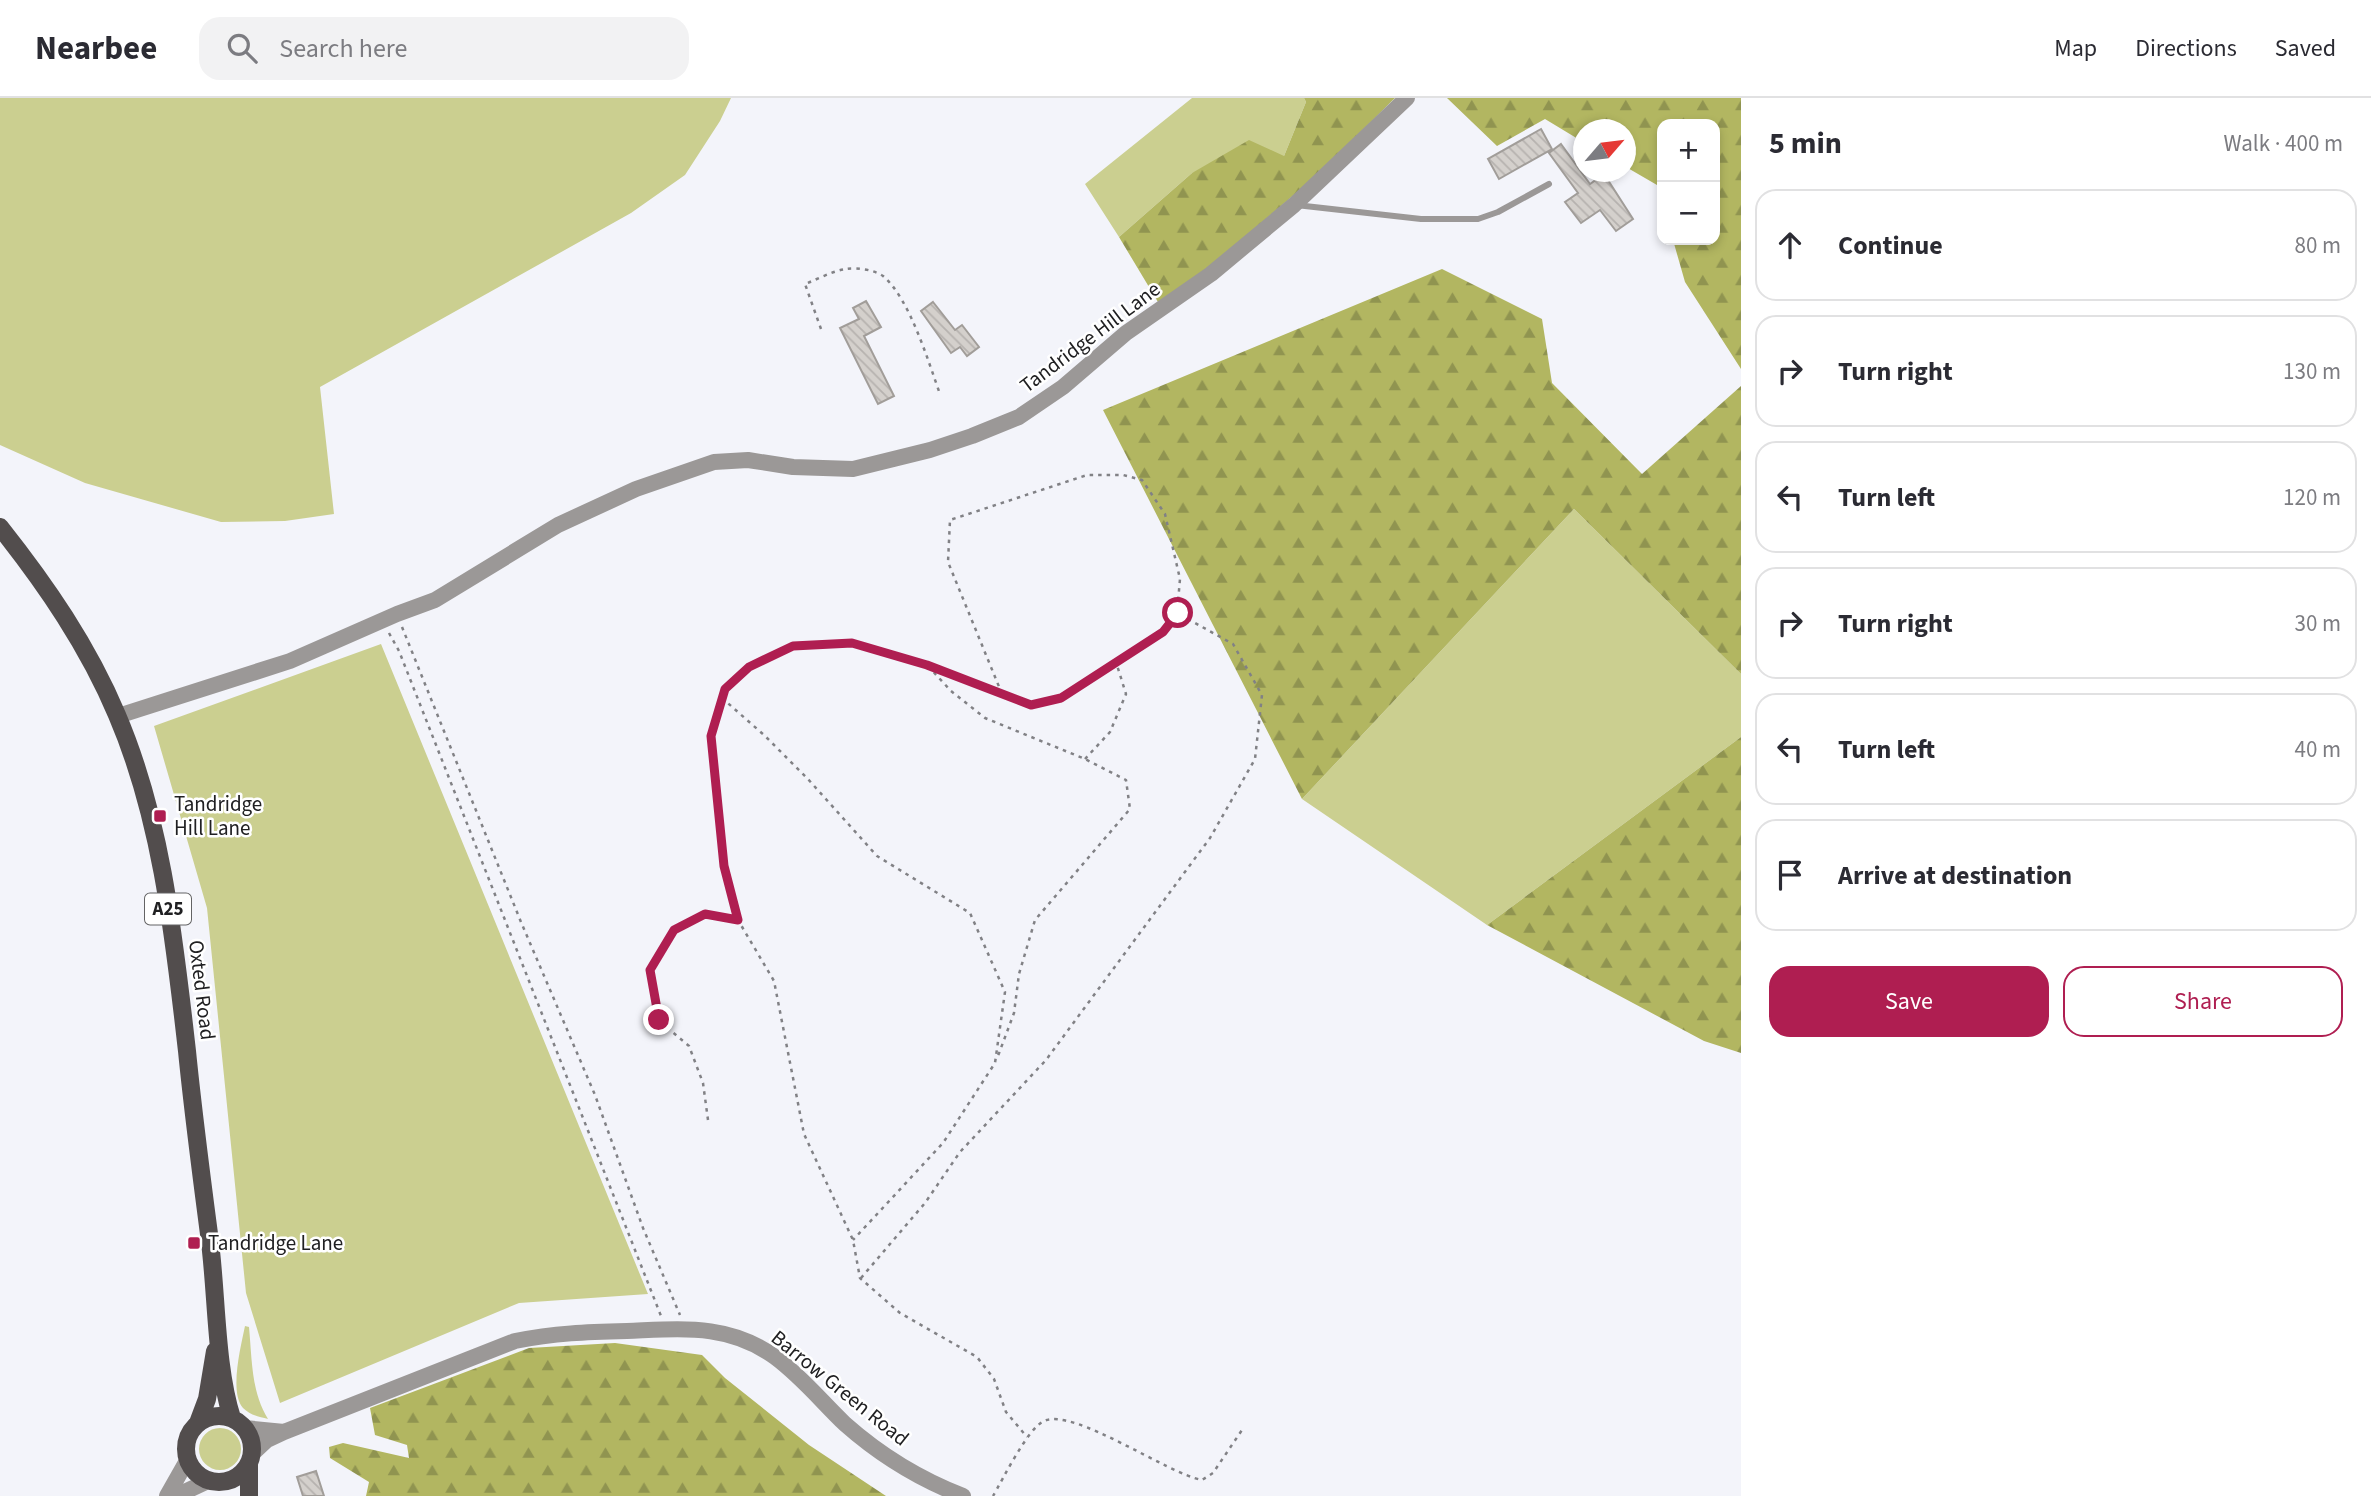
<!DOCTYPE html>
<meta charset="utf-8">
<style>
:root{--surface:#fff;--page:#f2f2f3;--text:#2b2b33;--muted:#7c7c81;--line:#e1e1e2;--accent:#af1e51}
body{margin:0;font-family:"Source Sans 3",sans-serif;background:var(--page);color:var(--text)}
.controls{position:absolute;right:21px;top:21px;display:grid;overflow:hidden;border-radius:14px;box-shadow:0 4px 10px #0003}
.controls button{width:63px;height:63px;display:grid;place-items:center;padding:0;border:0;border-bottom:2px solid var(--line);background:var(--surface);color:var(--text);font:35px sans-serif}
.compass{position:absolute;left:1573px;top:21px;width:63px;height:63px;border-radius:50%;background:var(--surface);box-shadow:0 4px 10px #0003;rotate:62deg}
.stop{position:absolute;width:21px;height:21px;margin:-16px;border:5px solid #af1e51;border-radius:50%;background:#fff}
.stop.end{background:#af1e51;border-color:#fff;box-shadow:0 2px 7px #0008}
.list{margin:0;padding:0;list-style:none}
h2{display:flex;justify-content:space-between;align-items:center;height:91px;margin:0;padding:0 28px;font-size:30px}
h2 small{font-size:23px;font-weight:400;color:var(--muted)}
.list li{display:grid;grid-template-columns:46px 1fr auto;gap:21px;align-items:center;box-sizing:border-box;height:112px;margin:0 14px 14px;padding:0 14px;border:2px solid var(--line);border-radius:21px}
.list b{display:block;font-size:26px;white-space:nowrap}
.list em{font-size:23px;font-style:normal;color:var(--muted)}
.actions{display:flex;gap:14px;padding:21px 28px}
.actions a{flex:1;padding:16px 0;border:2px solid var(--accent);border-radius:21px;text-align:center;font-size:24px;color:var(--accent)}
.actions .main{background:var(--accent);color:#fff}
.icon{flex:none;width:38px;height:38px;fill:none;stroke:currentColor;stroke-width:2;stroke-linecap:round;stroke-linejoin:round}
.map{position:relative;flex:none;width:1741px;height:1398px;overflow:hidden}
header{display:flex;align-items:center;gap:42px;box-sizing:border-box;height:98px;padding:0 35px;background:var(--surface);border-bottom:2px solid var(--line)}
header strong{font-size:33px}
nav{display:flex;gap:38px;margin-inline-start:auto;font-size:24px}
.search{width:490px;height:63px;background:var(--page);display:flex;align-items:center;gap:18px;box-sizing:border-box;padding:0 24px;border-radius:21px;color:var(--muted);font-size:26px}
main{display:flex}
aside{flex:1;background:var(--surface)}
.map>svg:first-child{display:block}
.green{fill:#cbcf90}
.forest{fill:url(#forest-firs)}
.building{fill:url(#building-back-hatch);stroke:#a19d99;stroke-width:2}
.lines{fill:none;stroke-linecap:round;stroke-linejoin:round}
.path{stroke:#818185;stroke-width:2.5;stroke-dasharray:3.5 5;stroke-linecap:butt}
.service{stroke:#9b9897;stroke-width:6}
.tertiary{stroke:#9b9897;stroke-width:16}
.primary{stroke:#524d4d;stroke-width:18}
.route{stroke:#af1e51;stroke-width:9}
.poi-dot{fill:#af1e51;stroke:#fff;stroke-width:2.5}
.labels{text-anchor:middle;dominant-baseline:central;stroke-width:5;stroke-linejoin:round;paint-order:stroke}
.shield{fill:#fff;stroke:#636364;stroke-width:2}
.shield-label{font-size:19px;font-weight:bold;fill:#202022}
.street-label{font-size:21px;fill:#202022;stroke:#fff}
.poi-label{font-size:21px;fill:#202022;stroke:#fff;text-anchor:start}
</style>
<header>
<strong>Nearbee</strong>
<div class="search"><svg class="icon" aria-label="search" viewBox="0 0 24 24"><circle cx="10" cy="10" r="6"/><path d="M15 15l6 6"/></svg>Search here</div>
<nav><a>Map</a><a>Directions</a><a>Saved</a></nav>
</header>
<main>
<div class="map">
<svg width="1741" height="1398" viewBox="0 0 1741 1398">
<defs>
<pattern id="forest-firs" width="22" height="20" patternUnits="userSpaceOnUse" patternTransform="scale(1.75)"><rect width="22" height="20" fill="#b2b661"/><path d="M5 1l3.5 6h-7zM16 11l3.5 6h-7z" fill="#909450"/></pattern>
<pattern id="building-back-hatch" width="6" height="6" patternUnits="userSpaceOnUse" patternTransform="scale(1.75)"><rect width="6" height="6" fill="#d4d0cc"/><path d="M-1 5l2 2M0 0l6 6M5-1l2 2" fill="none" stroke="#b6b2af"/></pattern>
</defs>
<rect width="100%" height="100%" fill="#f3f4fa"/>
<path class="green" d="M0,0H731L720,23L685,77L631,115L320,289L334,416L285,423L221,424L85,385L0,347Z
M1192,0H1304L1306,4L1284,58L1192,75L1119,139L1085,86Z
M1574,411L1741,576V639L1487,827L1302,701Z
M381,546L648,1196L519,1205L280,1305L246,1195L207,810L154,628Z
M245,1228L249,1229C252,1260 251,1294 268,1321C259,1319 250,1317 243,1310C229,1294 241,1248 245,1228Z
M199 1351a21 21 0 1 1 42 0a21 21 0 1 1-42 0Z"/>
<path class="forest" d="M1304,0H1395L1317,77L1208,171L1158,204L1119,139L1192,75L1249,42L1284,58L1306,4Z
M1447,0H1741V271L1685,184L1673,142H1715V26H1662V105L1657,87L1626,69V32H1584L1583,44L1545,21L1497,48Z
M1442,171L1542,221L1552,285L1642,376L1741,288V576L1574,411L1302,701L1103,312Z
M1741,639V955L1704,943L1487,827Z
M615,1245L702,1257L725,1280L809,1347L886,1398H366L369,1384L330,1360L329,1349L343,1345L409,1360L407,1347L375,1337L370,1310L529,1250Z"/>
<path class="building" d="M1541,31L1552,51L1499,81L1488,61Z
M1561,46L1590,86L1604,76L1633,121L1616,133L1600,112L1581,125L1565,104L1578,95L1549,55Z
M866,203L881,229L864,238L894,298L878,306L840,230L859,221L853,210Z
M933,204L955,232L962,227L979,249L967,258L960,249L951,255L921,213Z
M316,1373L324,1398H303L297,1379Z"/>
<g class="lines">
<path class="path" d="M821,231L805,186C818,181 832,173 846,171C856,169 875,172 883,178C910,201 928,263 940,296
M402,529L521,824L595,997L643,1130L680,1217
M389,535L399,553L661,1218
M928,568L951,593L985,620L1085,661L1126,682L1130,711L1035,822L1019,876L1014,915L998,958
M1002,596L948,464L950,422L1087,377H1123L1142,382L1165,416L1180,481L1177,515L1163,534L1061,600L1031,607L927,567L852,545L793,548L749,569L725,591L711,638L724,768L738,822L774,883L804,1036L853,1142L860,1180L900,1215L977,1259L994,1281L1006,1314L1027,1339
M722,600L764,637L807,680L877,758L970,815L1005,894L995,965L943,1045L853,1142
M1085,661L1110,634L1126,596L1116,564
M708,1022L703,985L689,948L658,922L650,872L674,832L705,816L738,822
M861,1180L925,1105L960,1054L1046,962L1210,740L1255,661L1262,597L1233,546L1177,515
M993,1398C1003,1381 1028,1330 1044,1323C1073,1309 1168,1376 1202,1382L1213,1375L1242,1332"/>
<path class="service" d="M1296,107L1421,121H1478L1498,114L1549,86"/>
<path class="tertiary" d="M118,618L290,563L397,516L435,502L558,427L636,391L714,364L748,362L793,369L853,371L930,352L972,338L1019,319L1063,289L1126,235L1211,176L1294,107L1407,0
M245,1330L284,1334
M252,1356L267,1342L284,1334L515,1243C555,1235 587,1234 627,1233C681,1231 728,1225 775,1259C802,1279 822,1304 845,1326C880,1357 919,1381 963,1398
M167,1398L188,1361
M176,1398L210,1382"/>
<path class="primary" d="M0,429C46,487 88,548 117,617C162,722 174,840 187,953C193,1014 201,1075 209,1136C217,1193 215,1267 232,1320
M186 1351a33 33 0 1 1 66 0a33 33 0 1 1-66 0Z
M198,1325L207,1301L215,1253
M249,1367V1398"/>
</g>
<g class="lines">
<path class="route" d="M659,922L650,872L674,832L705,816L738,822L724,768L711,638L725,591L749,569L793,548L852,545L927,567L1031,607L1061,600L1163,534L1178,515"/>
</g>
<g class="poi-dot">
<rect x="153" y="711" width="14" height="14" rx="3.5"/>
<rect x="187" y="1138" width="14" height="14" rx="3.5"/>
</g>
<g class="labels">
<rect class="shield" x="145" y="795.5" width="46" height="31" rx="5"/>
<g class="shield-label">
<text x="168" y="811">A25</text>
</g>
<g class="street-label">
<text transform="translate(1090 239) rotate(-37)">Tandridge Hill Lane</text>
<text transform="translate(202 892) rotate(83)">Oxted Road</text>
<text transform="translate(840 1290) rotate(39)">Barrow Green Road</text>
</g>
<g class="poi-label">
<text x="174" y="706">Tandridge<tspan x="174" dy="24">Hill Lane</tspan></text>
<text x="208" y="1145">Tandridge Lane</text>
</g>
</g>
</svg>
<div class="controls">
<button>+</button>
<button>−</button>
</div>
<svg class="compass" viewBox="-18 -18 36 36"><path d="M0-13l5 13h-10z" fill="#e53935"/><path d="M0 13l5-13h-10z" fill="#7c7c81"/></svg>
<div class="stop" style="left:1178px;top:515px"></div>
<div class="stop end" style="left:659px;top:922px"></div>
</div>
<aside>
<h2>5 min<small>Walk · 400 m</small></h2>
<ul class="list">
<li><svg class="icon" aria-label="ahead" viewBox="0 0 24 24"><path d="M12 20V5M6 11l6-6 6 6"/></svg><div><b>Continue</b></div><em>80 m</em></li>
<li><svg class="icon" aria-label="right" viewBox="0 0 24 24"><path d="M7 20v-9h11M14 6l5 5-5 5"/></svg><div><b>Turn right</b></div><em>130 m</em></li>
<li><svg class="icon" aria-label="left" viewBox="0 0 24 24"><path d="M17 20v-9H6M10 6l-5 5 5 5"/></svg><div><b>Turn left</b></div><em>120 m</em></li>
<li><svg class="icon" aria-label="right" viewBox="0 0 24 24"><path d="M7 20v-9h11M14 6l5 5-5 5"/></svg><div><b>Turn right</b></div><em>30 m</em></li>
<li><svg class="icon" aria-label="left" viewBox="0 0 24 24"><path d="M17 20v-9H6M10 6l-5 5 5 5"/></svg><div><b>Turn left</b></div><em>40 m</em></li>
<li><svg class="icon" aria-label="arrive" viewBox="0 0 24 24"><path d="M6 21V4h12l-3 4 3 4H6"/></svg><div><b>Arrive at destination</b></div></li>
</ul>
<div class="actions"><a class="main">Save</a><a>Share</a></div>
</aside>
</main>
